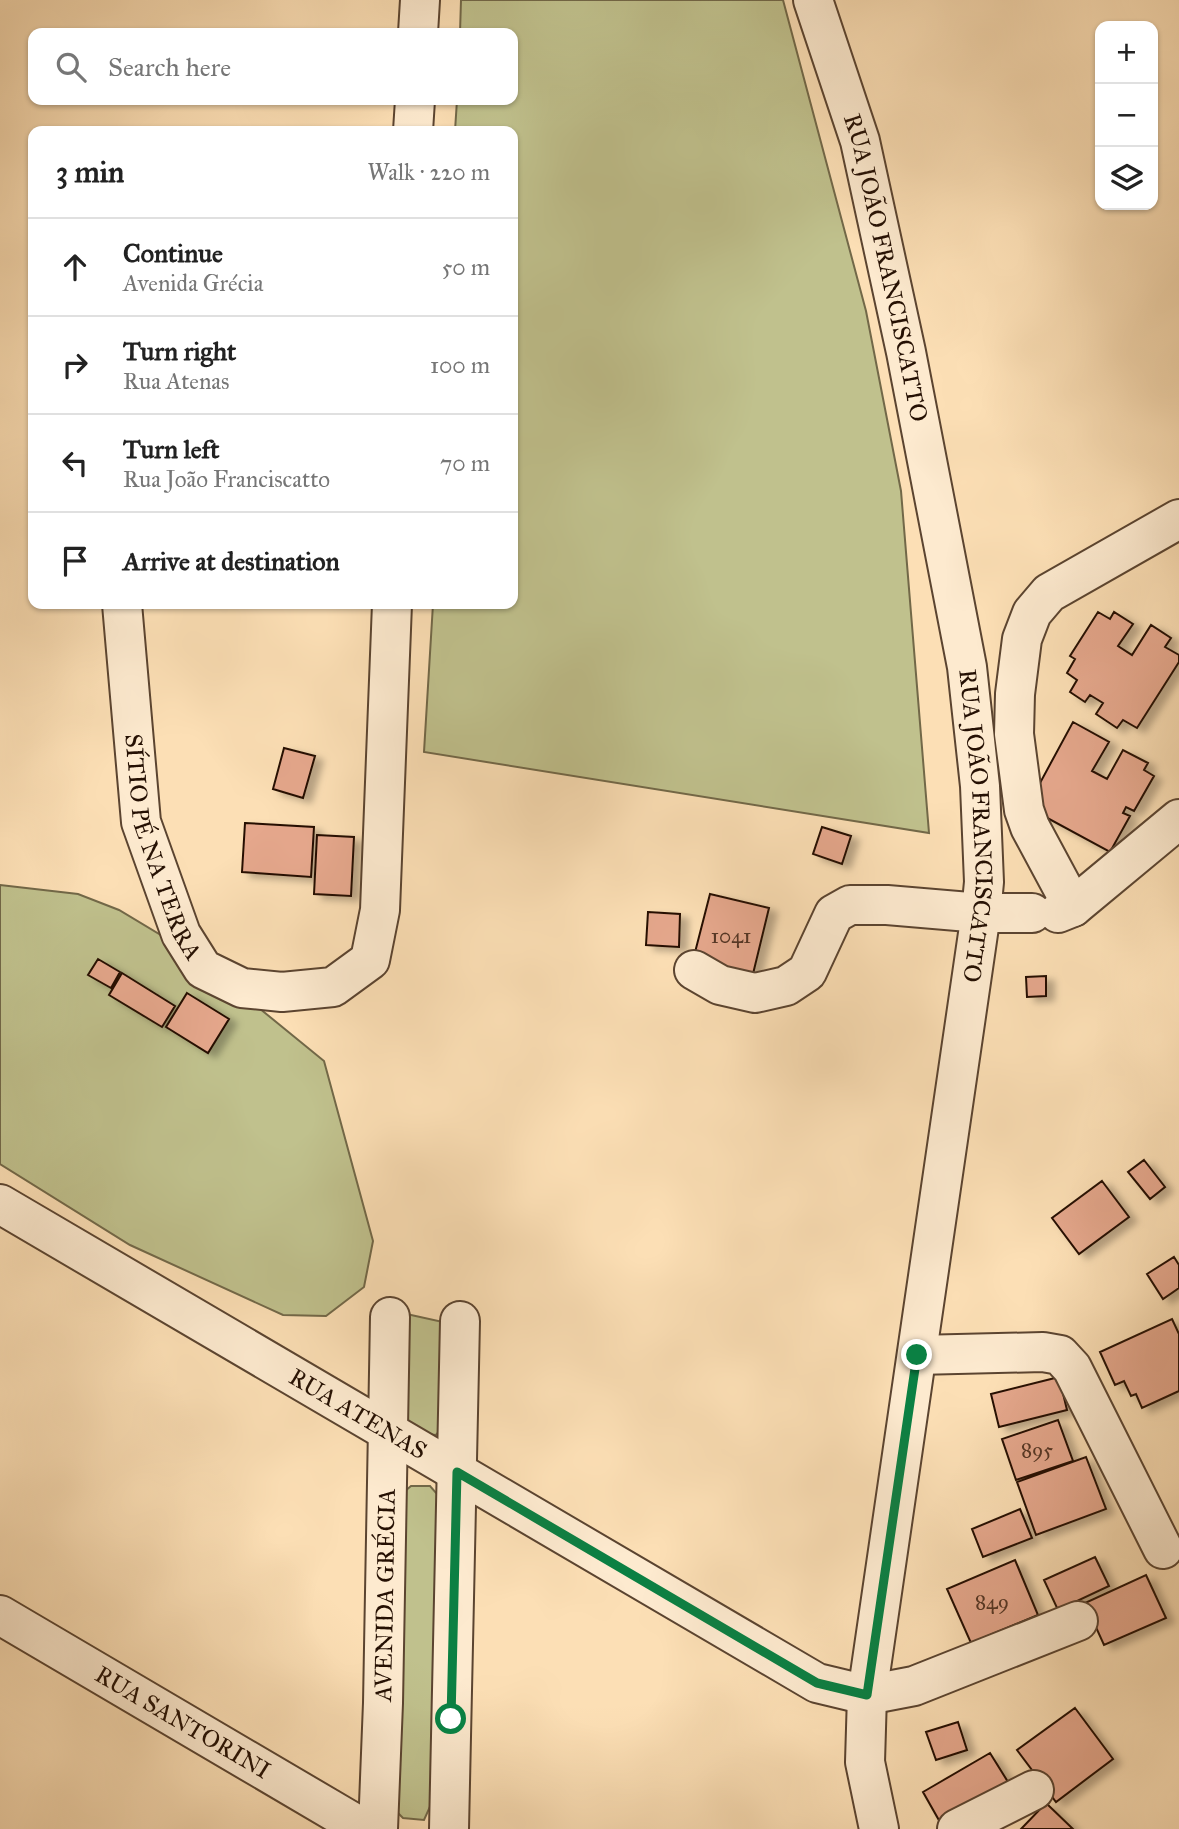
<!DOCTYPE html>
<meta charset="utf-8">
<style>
:root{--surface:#fff;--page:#f2f2f2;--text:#222;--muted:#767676;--line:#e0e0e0}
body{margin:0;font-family:"IM FELL Great Primer",serif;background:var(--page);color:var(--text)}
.controls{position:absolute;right:21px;top:21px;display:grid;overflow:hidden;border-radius:14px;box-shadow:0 2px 5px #0004}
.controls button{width:63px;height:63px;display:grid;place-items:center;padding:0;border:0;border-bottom:2px solid var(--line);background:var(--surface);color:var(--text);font:35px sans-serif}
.stop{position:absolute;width:21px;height:21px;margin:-16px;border:5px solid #0b8043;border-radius:50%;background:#fff}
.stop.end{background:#0b8043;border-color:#fff;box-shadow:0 2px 7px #0008}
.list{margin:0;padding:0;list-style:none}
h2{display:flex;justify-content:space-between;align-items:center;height:91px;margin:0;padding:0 28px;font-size:30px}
h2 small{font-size:23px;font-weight:400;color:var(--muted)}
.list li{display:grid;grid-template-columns:46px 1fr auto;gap:21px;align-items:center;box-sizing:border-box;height:98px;padding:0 28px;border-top:2px solid var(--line)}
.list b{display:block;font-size:26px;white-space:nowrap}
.list p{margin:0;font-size:23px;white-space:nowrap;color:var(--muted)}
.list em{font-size:23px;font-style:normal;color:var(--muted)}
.icon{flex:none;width:38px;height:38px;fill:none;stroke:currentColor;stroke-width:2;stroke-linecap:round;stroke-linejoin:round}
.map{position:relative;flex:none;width:1179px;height:1829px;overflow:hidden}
.search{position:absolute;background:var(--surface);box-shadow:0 2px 5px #0004;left:28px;top:28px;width:490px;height:77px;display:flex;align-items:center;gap:18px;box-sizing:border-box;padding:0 24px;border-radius:14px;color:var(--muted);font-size:26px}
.panel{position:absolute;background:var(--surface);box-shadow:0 2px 5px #0004;left:28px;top:126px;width:490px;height:483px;border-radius:14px}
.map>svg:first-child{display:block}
.green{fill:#c0c18d;stroke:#726848;stroke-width:2}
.building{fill:#e5a78c;stroke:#251003;stroke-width:2;filter:url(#shadow)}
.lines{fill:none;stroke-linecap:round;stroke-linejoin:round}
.minor-casing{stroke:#5b4430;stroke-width:42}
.minor{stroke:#fdeacf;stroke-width:38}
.route{stroke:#0b8043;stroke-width:9}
.labels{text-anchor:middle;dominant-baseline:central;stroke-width:5;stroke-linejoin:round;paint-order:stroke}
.number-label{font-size:21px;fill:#553625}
.street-label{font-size:24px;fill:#251003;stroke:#fdeacf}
</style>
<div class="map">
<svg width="1179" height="1829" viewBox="0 0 1179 1829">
<defs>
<filter id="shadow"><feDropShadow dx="8" dy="4.5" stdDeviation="3.5" flood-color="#0004"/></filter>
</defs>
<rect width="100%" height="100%" fill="#fcdfb5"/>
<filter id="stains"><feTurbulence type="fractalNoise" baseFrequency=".00286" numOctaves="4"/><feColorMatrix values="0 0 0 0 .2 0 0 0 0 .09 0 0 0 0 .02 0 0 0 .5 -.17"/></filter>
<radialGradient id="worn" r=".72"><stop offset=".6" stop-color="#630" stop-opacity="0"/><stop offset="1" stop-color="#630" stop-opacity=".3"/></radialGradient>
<path class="green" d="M461,0H783L866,311L901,491L929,833L424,752L433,604H513V131H455L457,100H513V33H460Z
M0,885L78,894L119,910L194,955L324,1061L373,1241L364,1287L326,1316L283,1315L130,1245L0,1164Z
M402,1313L443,1322L446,1423L436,1435L412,1433L405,1423Z
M411,1486H430L438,1495L433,1800L424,1820L403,1818L396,1811L398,1497Z"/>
<path class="building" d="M1098,612L1110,619L1114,612L1133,624L1118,646L1132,655L1151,625L1171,638L1165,647L1179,655V662L1137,728L1123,720L1117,728L1096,714L1103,703L1090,695L1085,702L1070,692L1077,680L1067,673L1075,659L1070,656Z
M1073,722L1109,742L1092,771L1107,779L1123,750L1148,763L1144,770L1154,776L1134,811L1126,807L1123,813L1130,816L1110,852L1027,807Z
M284,748L315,756L303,798L273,789Z
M245,823L314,827L311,877L242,872Z
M822,827L851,836L842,864L813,854Z
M317,835L354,837L351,896L314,894Z
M710,894L769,908L752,978L692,964Z
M648,912L680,914L679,947L646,945Z
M98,959L120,972L111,988L88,975Z
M122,973L175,1006L162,1027L109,995Z
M1046,976V996L1027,997L1026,977Z
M187,993L229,1019L208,1053L166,1027Z
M1144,1160L1165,1187L1150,1199L1128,1172Z
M1102,1181L1129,1217L1079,1254L1052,1218Z
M1174,1257L1179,1265V1288L1163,1299L1147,1274Z
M1172,1319L1179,1334V1391L1142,1408L1136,1394L1131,1396L1124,1381L1115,1385L1100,1352Z
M1059,1377L1067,1410L999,1427L991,1394Z
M1058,1420L1073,1461L1016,1480L1002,1439Z
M1086,1457L1106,1509L1036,1535L1017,1482Z
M1020,1509L1032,1538L983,1557L972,1529Z
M1095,1557L1109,1586L1058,1610L1044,1580Z
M1015,1560L1038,1615L971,1643L947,1589Z
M1146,1575L1166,1618L1104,1645L1085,1603Z
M1075,1708L1113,1759L1056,1802L1017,1750Z
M958,1722L967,1750L936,1760L926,1732Z
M990,1753L1008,1782L940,1822L923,1792Z
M1046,1803L1073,1829H1021Z"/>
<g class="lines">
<g class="minor-casing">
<g id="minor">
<path id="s1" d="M813,0L860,141L906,352L967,667L980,786L984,882L981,913L867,1695L865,1762L879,1829"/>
<path d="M418,33L420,0"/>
<path d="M413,131L415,100"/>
<path id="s2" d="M122,604L141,822L181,934L203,969L242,988L282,992L333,987L370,960L380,910L392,604"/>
<path d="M1073,907L1030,827L1024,810L1014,734L1015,694L1022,639L1032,613L1049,593L1179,519"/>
<path d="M1058,913L1073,907L1179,819"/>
<path d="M694,970L720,985L755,993L786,986L807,972L834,914L850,905H887L981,913H1032"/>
<path id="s3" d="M0,1204L817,1683L867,1695L914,1686L1078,1621"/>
<path d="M917,1355L1043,1352L1060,1355L1072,1368L1163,1549"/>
<path id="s4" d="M0,1615L364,1829"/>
<path id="s5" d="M378,1829L383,1703L390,1317"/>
<path d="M449,1829L460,1321"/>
<path d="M957,1829L1034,1790"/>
</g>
</g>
<use href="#minor" class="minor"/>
</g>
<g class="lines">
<path class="route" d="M451,1719L457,1472L817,1683L867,1695L917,1355"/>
</g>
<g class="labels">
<g class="number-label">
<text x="731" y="936">1041</text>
<text x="1037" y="1450">895</text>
<text x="992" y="1602">849</text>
</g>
<g class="street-label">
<text stroke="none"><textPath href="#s1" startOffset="278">RUA JOÃO FRANCISCATTO</textPath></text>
<text stroke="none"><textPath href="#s1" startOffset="845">RUA JOÃO FRANCISCATTO</textPath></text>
<text stroke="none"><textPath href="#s2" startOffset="248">SÍTIO PÉ NA TERRA</textPath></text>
<text stroke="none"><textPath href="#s3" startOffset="415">RUA ATENAS</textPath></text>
<text stroke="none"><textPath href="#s5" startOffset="234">AVENIDA GRÉCIA</textPath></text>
<text stroke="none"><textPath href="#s4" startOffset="212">RUA SANTORINI</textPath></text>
</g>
</g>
<rect width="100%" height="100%" filter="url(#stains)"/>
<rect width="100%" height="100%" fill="url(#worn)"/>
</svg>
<div class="controls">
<button>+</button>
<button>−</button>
<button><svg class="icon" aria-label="layers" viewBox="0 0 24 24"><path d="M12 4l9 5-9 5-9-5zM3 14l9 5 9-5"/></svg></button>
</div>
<div class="stop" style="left:451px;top:1719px"></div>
<div class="stop end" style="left:917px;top:1355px"></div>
<div class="search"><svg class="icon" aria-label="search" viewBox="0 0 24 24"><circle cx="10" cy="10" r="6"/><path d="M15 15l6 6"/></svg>Search here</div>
<section class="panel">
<h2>3 min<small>Walk · 220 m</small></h2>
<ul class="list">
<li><svg class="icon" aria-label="ahead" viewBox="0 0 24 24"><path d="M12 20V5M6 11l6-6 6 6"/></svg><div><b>Continue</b><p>Avenida Grécia</p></div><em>50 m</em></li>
<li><svg class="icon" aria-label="right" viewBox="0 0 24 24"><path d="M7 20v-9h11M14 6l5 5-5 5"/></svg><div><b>Turn right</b><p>Rua Atenas</p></div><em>100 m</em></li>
<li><svg class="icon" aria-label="left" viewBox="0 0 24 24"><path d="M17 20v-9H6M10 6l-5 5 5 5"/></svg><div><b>Turn left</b><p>Rua João Franciscatto</p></div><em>70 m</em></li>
<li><svg class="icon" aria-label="arrive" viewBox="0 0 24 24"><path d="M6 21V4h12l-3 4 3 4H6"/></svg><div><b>Arrive at destination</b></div></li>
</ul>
</section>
</div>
